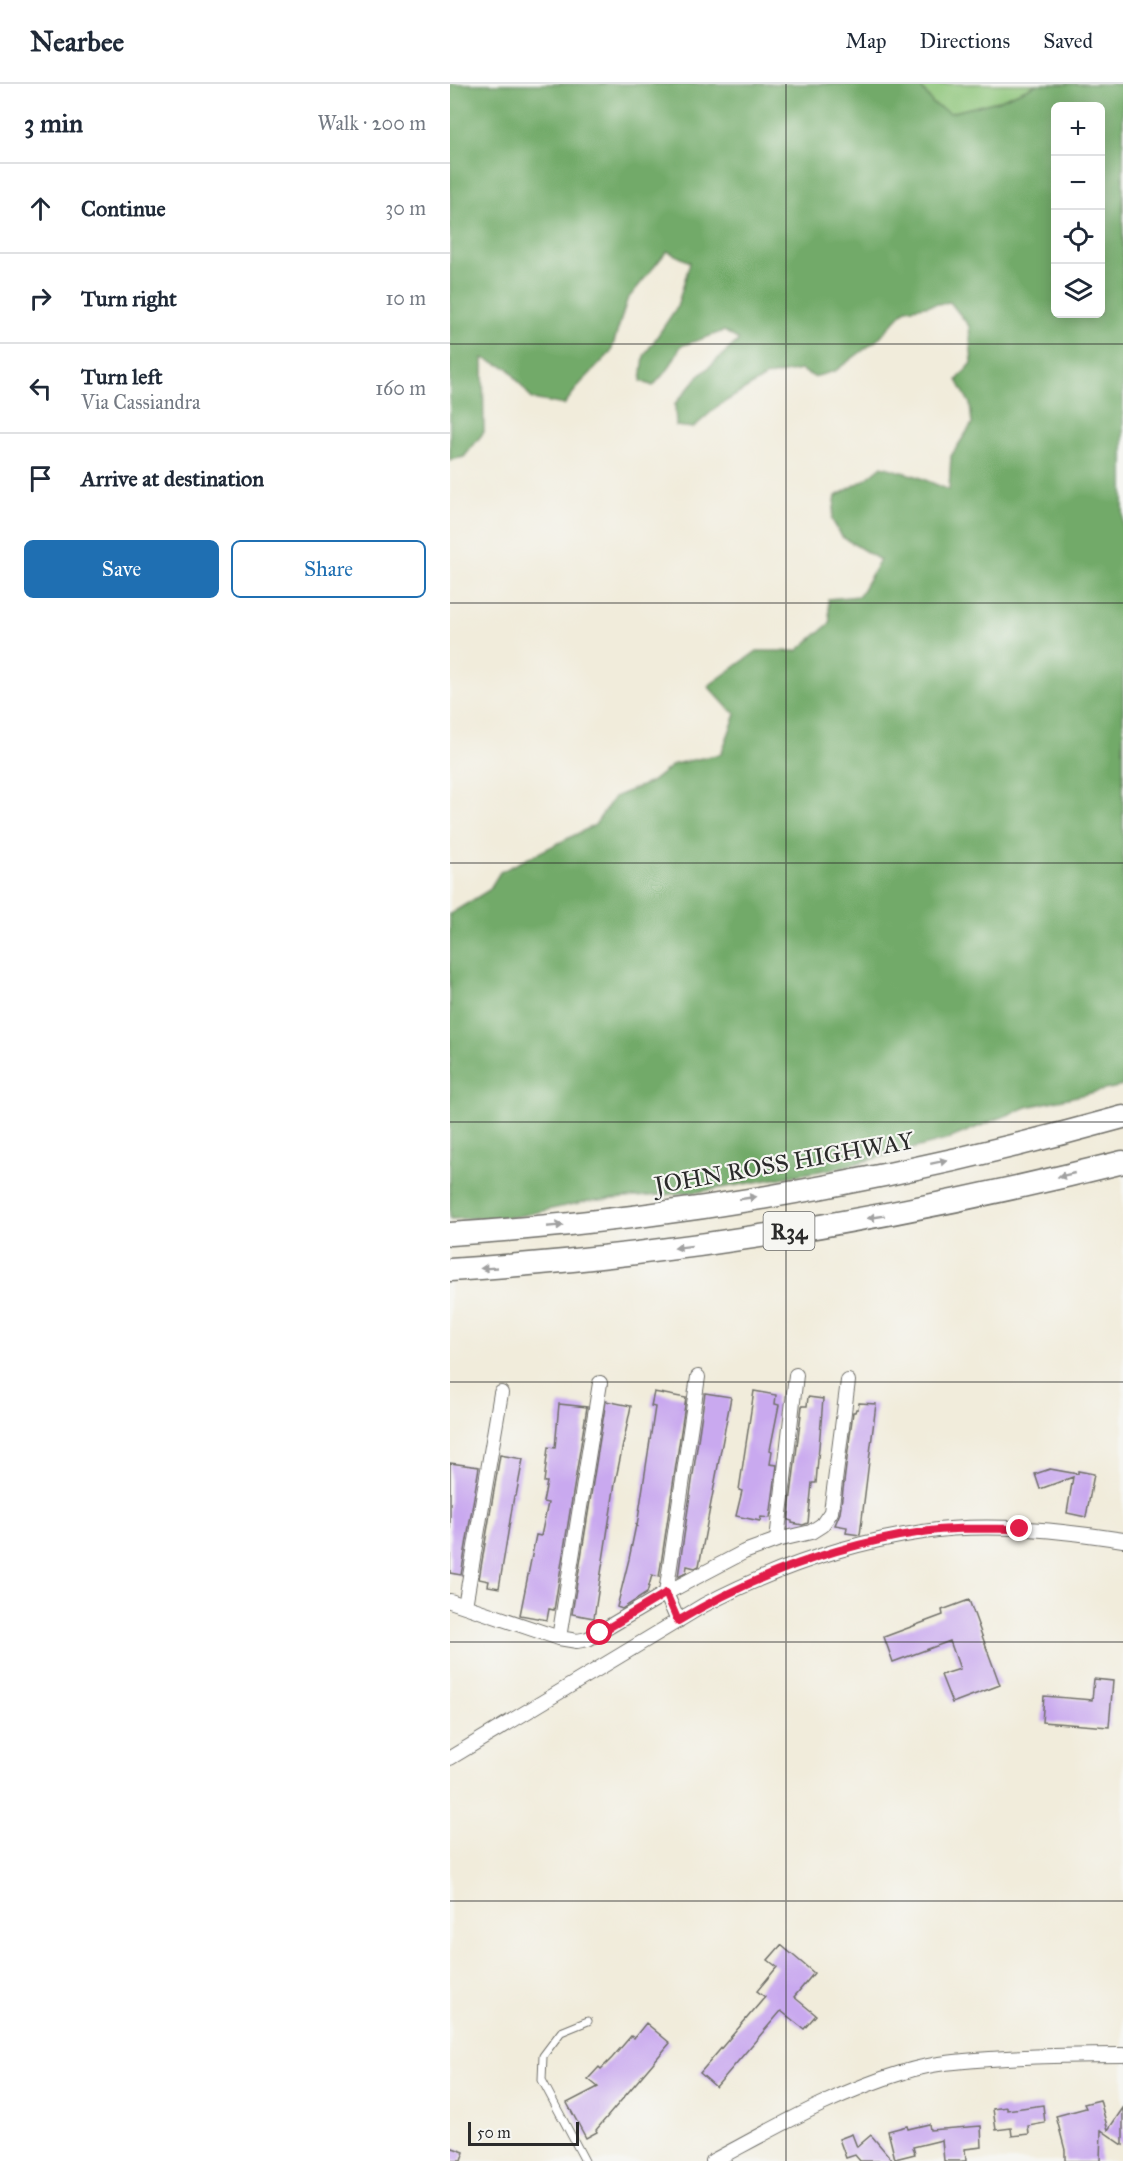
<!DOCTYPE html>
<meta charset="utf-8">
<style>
:root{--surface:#fff;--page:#f2f2f3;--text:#1f2937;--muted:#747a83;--line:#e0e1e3;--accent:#1f6fb2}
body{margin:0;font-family:"IM FELL Great Primer",serif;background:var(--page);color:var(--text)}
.controls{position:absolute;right:18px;top:18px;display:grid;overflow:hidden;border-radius:9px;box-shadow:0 3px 15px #0003}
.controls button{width:54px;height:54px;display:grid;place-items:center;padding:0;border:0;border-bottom:2px solid var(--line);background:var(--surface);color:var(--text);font:30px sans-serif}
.scale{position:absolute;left:18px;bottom:15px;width:111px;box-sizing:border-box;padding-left:6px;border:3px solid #2b2b2b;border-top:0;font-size:16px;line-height:21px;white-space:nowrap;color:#2b2b2b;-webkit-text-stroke:4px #f6f6f2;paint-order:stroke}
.stop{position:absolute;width:18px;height:18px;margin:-14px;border:4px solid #e11d48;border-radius:50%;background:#fff}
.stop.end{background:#e11d48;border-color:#fff;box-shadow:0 2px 6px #0008}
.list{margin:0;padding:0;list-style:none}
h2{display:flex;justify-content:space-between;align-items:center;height:78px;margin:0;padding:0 24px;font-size:26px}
h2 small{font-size:20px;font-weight:400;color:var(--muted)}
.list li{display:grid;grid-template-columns:39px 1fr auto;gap:18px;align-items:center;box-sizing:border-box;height:90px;padding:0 24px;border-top:2px solid var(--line)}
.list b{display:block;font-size:22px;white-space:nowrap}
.list p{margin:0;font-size:20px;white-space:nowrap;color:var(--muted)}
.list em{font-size:20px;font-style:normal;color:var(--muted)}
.actions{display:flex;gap:12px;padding:18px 24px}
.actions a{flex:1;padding:14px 0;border:2px solid var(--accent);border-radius:9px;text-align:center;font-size:21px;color:var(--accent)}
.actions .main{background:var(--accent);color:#fff}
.icon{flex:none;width:33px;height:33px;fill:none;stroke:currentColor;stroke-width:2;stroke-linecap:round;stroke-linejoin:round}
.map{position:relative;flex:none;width:673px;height:2077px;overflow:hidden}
header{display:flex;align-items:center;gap:36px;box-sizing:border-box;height:84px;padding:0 30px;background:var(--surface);border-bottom:2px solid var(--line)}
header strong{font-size:28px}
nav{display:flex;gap:33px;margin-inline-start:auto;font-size:21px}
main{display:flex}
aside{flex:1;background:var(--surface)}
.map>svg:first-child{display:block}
.green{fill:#8dc579;stroke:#5c7852;stroke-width:1.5}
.forest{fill:#72aa69;stroke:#4e6a4a;stroke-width:1.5;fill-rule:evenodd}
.building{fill:#c9a9ef}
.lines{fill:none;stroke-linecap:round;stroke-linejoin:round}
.lane-casing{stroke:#706f69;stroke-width:9}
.street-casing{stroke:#706f69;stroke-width:16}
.primary-casing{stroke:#706f69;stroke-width:25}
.lane{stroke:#fff;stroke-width:7}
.street{stroke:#fff;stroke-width:14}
.primary{stroke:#fff;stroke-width:22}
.oneway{fill:#a0a0a0}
.route{stroke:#e11d48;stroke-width:8}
.grid{fill:none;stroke:#2b2b2b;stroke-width:1.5;stroke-opacity:0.55}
.labels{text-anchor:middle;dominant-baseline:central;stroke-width:4.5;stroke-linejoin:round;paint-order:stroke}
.shield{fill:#f6f6f2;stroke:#686867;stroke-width:1.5}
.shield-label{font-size:22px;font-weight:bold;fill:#2b2b2b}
.street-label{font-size:24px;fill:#2b2b2b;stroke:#f6f6f2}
</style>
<header>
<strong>Nearbee</strong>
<nav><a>Map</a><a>Directions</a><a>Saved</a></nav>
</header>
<main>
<aside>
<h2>3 min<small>Walk · 200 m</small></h2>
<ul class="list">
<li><svg class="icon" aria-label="ahead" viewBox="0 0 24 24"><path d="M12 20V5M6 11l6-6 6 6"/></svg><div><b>Continue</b></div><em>30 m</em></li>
<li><svg class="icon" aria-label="right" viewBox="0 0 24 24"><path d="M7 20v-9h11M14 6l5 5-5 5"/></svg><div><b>Turn right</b></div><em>10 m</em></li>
<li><svg class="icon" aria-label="left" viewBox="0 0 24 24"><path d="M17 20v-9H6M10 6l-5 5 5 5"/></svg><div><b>Turn left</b><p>Via Cassiandra</p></div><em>160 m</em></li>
<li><svg class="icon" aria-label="arrive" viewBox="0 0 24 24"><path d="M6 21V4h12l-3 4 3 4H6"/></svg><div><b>Arrive at destination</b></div></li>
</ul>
<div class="actions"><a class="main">Save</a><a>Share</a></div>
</aside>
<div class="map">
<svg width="673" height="2077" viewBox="0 0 673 2077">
<rect width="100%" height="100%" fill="#f6f6f2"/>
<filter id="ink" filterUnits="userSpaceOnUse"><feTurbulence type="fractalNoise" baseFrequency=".0167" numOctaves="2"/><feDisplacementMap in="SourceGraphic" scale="12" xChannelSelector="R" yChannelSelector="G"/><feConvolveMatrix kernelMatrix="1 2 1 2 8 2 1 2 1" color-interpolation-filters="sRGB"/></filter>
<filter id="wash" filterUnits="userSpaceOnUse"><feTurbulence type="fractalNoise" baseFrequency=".008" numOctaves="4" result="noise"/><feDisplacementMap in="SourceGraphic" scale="24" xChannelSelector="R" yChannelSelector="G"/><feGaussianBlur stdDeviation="1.35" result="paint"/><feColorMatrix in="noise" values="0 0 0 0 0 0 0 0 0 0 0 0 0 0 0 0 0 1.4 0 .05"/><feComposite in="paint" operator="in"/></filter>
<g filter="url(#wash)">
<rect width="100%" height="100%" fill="#f1ecdb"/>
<path class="green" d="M469,0H588L548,17L500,29L483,20Z"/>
<path class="forest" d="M0,0H469L483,20L500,29L548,17L588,0H673V1002L577,1023L496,1056L388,1084L248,1108L138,1117L65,1133L0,1135V830L39,806L50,788L145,741L164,713L201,698L224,680L271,670L286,630L278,624L258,602L307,567H347L380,539L378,515L409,512L430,476L392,453L382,436L386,412L416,395L432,382L466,392L499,406L501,372L522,340L520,320L507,296L522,279L519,242L500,218L456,225L427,256L385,287L364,293L351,286L317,292L268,322L243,344L226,342L225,320L248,293L289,256L274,247L231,262L219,284L203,302L191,297L194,272L227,223L240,178L217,167L177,216L161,268L130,300L114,321L82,315L58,284L33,274L34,348L14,373L0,376ZM606,22H650V230H606Z"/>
<g id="blocks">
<path class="building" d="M304,1307L326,1311L325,1320L329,1321L320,1366L322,1367L320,1380L327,1381L320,1434L311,1433L310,1437L286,1432L292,1407L289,1406Z
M204,1308L236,1314L209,1493L202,1491L197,1509L172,1525L167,1523L179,1475L186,1441L187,1442L205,1323L201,1322Z
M255,1309L281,1313L249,1482L245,1484L237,1482L236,1489L228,1493Z
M358,1313L373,1315L366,1399H362L358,1439L353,1441L342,1439V1437L338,1436L352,1322H357Z
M156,1317L181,1322L165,1399L144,1534L122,1530Z
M409,1319L426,1320L410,1451L396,1449L397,1443L385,1441L390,1429L403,1328H405L406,1325H408Z
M109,1320L137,1323L104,1526L99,1525L97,1536L70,1531L86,1451L91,1452L98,1419L93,1418L97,1398H94L95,1390L98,1363L105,1364Z
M50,1371L73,1375L66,1412H64L49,1504L38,1502L39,1497L29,1495Z
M0,1379L29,1383L11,1491L0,1489Z
M600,1385L628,1390V1387L644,1390L636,1433L617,1429L623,1393L590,1405L585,1390Z
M519,1516L550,1601L502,1619L491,1591L510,1585L500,1557L443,1578L434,1553L493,1531L492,1526Z
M644,1595L663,1597L659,1643L592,1638L594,1612L642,1616Z
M331,1861L364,1889L344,1913L366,1931L354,1945L331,1927L266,2003L250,1989L315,1913L307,1907L327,1883L318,1876Z
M196,1939L220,1959L146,2046L147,2048L136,2054L117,2019L148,2003L138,1995L149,1983L151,1985L162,1974L181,1952L184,1954Z
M650,2016L658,2046L673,2024V2061L651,2046L650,2077H615V2066L606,2032L636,2024L634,2020Z
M593,2021L595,2039L578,2042L579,2050L562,2052L561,2044L546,2046L543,2025L557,2023V2026Z
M479,2040L480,2046L531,2042L532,2063L515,2065L516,2077H494L492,2056L463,2063L465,2070L445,2075L438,2047L457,2042L458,2045Z
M402,2050L407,2063L421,2051L443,2077H410L405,2071L396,2074L389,2055Z
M0,2063L14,2068L11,2077H0Z"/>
</g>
</g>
<g filter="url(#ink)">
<use href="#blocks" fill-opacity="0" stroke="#706f69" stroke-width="1.5"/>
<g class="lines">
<g class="lane-casing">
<path id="lane" d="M135,2077L92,1996L93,1972L111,1948L138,1937"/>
</g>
<g class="street-casing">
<path id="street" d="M327,1456L346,1291
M0,1517L109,1554L127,1557L138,1555L216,1509L294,1468L327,1456L361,1448L372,1441L381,1428L398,1297
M15,1522L51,1309
M228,1537L216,1509L248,1293
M109,1554L150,1299
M0,1674L254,1521C323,1485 396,1459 473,1448C536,1438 611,1446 673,1456
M263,2077C325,2044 386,2008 454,1988C482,1979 511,1977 540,1975C584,1972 628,1971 673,1971"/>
</g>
<g class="primary-casing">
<path id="primary" d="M0,1150C227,1136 454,1094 673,1033
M0,1186C227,1172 453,1133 673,1078"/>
</g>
<use href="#lane" class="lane"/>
<use href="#street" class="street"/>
<use href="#primary" class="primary"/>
</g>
<defs><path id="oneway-solid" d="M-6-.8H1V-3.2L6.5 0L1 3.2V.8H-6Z" transform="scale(1.5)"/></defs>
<g class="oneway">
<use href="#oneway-solid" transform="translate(489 1078) rotate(-12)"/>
<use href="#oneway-solid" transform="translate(616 1091) rotate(167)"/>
<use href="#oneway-solid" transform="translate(298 1114) rotate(-9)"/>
<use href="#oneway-solid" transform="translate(426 1133) rotate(171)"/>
<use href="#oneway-solid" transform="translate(105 1142) rotate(-5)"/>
<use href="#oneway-solid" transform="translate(233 1163) rotate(173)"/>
<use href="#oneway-solid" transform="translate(39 1184) rotate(177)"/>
</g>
</g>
<g class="lines" filter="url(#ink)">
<path class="route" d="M150,1549L216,1509L228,1537C303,1492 386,1461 473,1448C505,1443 538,1445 570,1445"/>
</g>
<path class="grid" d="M336,0V2077M0,260H673M0,519H673M0,779H673M0,1038H673M0,1298H673M0,1558H673M0,1817H673"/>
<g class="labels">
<rect class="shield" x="313.5" y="1128" width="51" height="38" rx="4.5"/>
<g class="shield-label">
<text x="339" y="1147">R34</text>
</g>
<g class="street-label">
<text transform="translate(334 1079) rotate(-10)">JOHN ROSS HIGHWAY</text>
</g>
</g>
</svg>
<div class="controls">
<button>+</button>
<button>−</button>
<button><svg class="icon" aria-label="locate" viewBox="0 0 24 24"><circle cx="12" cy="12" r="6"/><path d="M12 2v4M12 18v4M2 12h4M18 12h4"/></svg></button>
<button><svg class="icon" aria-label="layers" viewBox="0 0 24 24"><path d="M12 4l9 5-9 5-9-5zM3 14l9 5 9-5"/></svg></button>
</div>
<div class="scale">50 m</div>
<div class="stop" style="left:150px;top:1549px"></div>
<div class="stop end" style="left:570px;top:1445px"></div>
</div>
</main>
